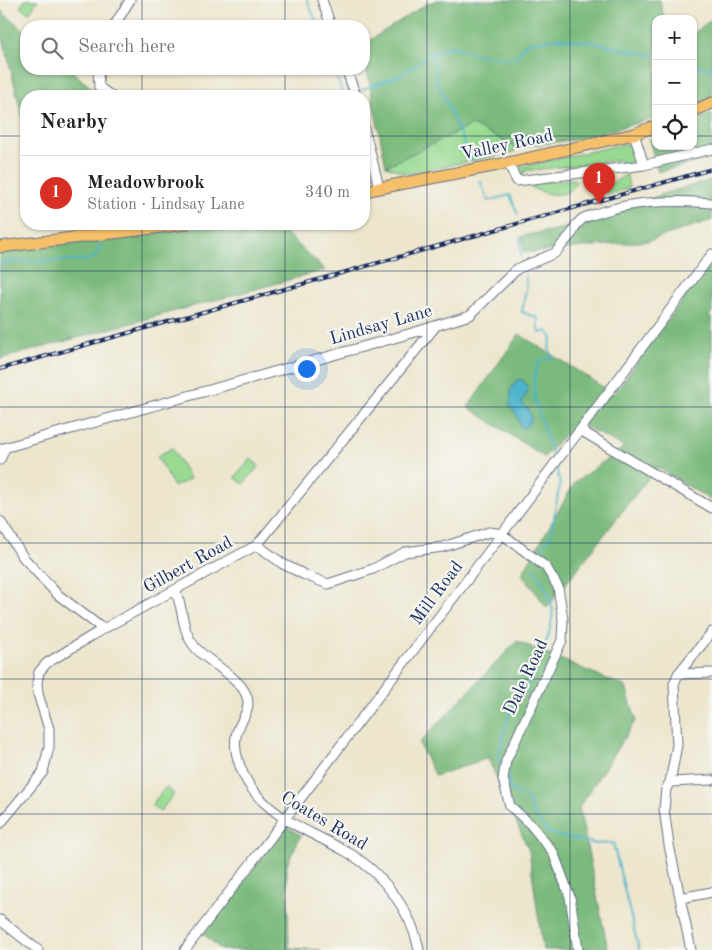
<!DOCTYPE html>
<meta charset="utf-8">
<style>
:root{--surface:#fff;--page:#f6f6f6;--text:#222;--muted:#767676;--line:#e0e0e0;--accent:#d93025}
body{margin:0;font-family:"Old Standard TT",serif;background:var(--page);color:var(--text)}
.controls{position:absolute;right:15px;top:15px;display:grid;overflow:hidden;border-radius:10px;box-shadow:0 1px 4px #0004}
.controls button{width:45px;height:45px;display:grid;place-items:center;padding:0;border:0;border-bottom:1px solid var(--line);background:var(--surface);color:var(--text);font:25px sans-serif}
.you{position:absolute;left:306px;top:368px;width:18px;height:18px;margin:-12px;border:4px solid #fff;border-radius:50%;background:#1a73e8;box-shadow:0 0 0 8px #1a73e833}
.badge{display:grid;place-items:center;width:32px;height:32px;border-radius:50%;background:var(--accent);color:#fff;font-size:16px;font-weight:700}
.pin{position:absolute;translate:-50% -41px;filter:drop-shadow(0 1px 2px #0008)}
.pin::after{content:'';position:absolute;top:26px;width:18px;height:15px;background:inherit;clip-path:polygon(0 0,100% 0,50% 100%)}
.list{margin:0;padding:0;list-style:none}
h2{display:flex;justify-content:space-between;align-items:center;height:65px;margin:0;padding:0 20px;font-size:21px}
h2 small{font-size:16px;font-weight:400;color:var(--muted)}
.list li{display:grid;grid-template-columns:32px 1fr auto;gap:15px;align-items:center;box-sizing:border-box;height:75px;padding:0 20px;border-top:1px solid var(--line)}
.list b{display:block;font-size:19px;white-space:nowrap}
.list p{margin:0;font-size:16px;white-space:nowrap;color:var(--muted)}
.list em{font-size:16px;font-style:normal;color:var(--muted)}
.icon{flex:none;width:28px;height:28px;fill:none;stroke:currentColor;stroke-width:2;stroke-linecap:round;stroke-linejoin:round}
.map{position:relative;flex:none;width:712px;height:950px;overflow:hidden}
.search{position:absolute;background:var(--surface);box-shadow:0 1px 4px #0004;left:20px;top:20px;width:350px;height:55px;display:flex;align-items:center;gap:12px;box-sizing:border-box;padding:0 18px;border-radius:20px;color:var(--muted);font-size:19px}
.panel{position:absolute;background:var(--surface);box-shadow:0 1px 4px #0004;left:20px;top:90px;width:350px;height:140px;border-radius:20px}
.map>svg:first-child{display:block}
.green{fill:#98da91;stroke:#5a8478}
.forest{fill:#7aba7b;stroke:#4a746c}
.water{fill:#4db4cb;stroke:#347294}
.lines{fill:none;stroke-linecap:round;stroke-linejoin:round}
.stream{stroke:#4db4cb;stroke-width:2}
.minor-casing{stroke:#646f85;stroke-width:11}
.major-casing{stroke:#646f85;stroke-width:13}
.minor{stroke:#fff;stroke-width:9}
.major{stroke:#f6c06b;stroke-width:11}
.rail-casing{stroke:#1b2f5e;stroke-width:4}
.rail{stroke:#f6f6f2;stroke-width:2;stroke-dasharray:5.5;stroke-linecap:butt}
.grid{fill:none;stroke:#1b2f5e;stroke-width:1;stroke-opacity:0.55}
.labels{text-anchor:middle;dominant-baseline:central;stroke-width:4.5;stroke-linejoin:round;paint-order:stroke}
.street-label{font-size:18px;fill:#1b2f5e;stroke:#f6f6f2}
</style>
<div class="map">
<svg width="712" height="950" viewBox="0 0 712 950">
<rect width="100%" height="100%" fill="#f6f6f2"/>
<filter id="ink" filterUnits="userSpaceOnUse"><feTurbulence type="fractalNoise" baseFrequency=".02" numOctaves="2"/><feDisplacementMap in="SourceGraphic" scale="10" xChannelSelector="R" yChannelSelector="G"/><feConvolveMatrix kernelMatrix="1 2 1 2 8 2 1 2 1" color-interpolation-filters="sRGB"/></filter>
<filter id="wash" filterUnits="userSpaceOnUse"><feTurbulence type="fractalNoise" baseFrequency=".0096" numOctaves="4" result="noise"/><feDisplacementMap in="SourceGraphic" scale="20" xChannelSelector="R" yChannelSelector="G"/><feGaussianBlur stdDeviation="1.12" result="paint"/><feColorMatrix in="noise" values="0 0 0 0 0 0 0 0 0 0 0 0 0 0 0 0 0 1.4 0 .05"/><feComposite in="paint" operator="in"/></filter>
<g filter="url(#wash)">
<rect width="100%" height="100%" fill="#ede6cd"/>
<path class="green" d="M25,0H38L29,13L20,7Z
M472,125L516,147L514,152L408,174L386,166Z
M624,144L630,145L635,155C633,162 630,164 623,165L620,160L525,171L522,175L517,171L520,167Z
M627,174L629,188L607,195L605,188Z
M574,179L576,181C568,202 543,194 528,186L527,184Z
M172,448L190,479L174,487L157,456Z
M251,459L259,466L243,484L235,477Z
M166,787L174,794L160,812L151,805Z"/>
<path class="forest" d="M437,0H660L664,19H656V118L579,139L516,147L472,125L386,166L364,56V44L426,4Z
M0,10L26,32V69H69L101,96H26L25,128L0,25Z
M712,19V98L693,106V34Z
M712,113V158L658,172L649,140L656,137V146H693V121Z
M712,180V220L648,241L524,253L522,236L587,224L665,193Z
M220,224H276L325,270L0,359V253Z
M712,260V312L709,316L712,318V501L657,467L547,608L522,574L575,482L624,447L577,422L544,457L468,407L519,334L614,394Z
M517,641L626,687L636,720L579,807L608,950H543L529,851L488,758L435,776L419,743Z
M287,827L301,835L287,864L289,948L321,950H221L203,933Z"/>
<path class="water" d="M517,380H523C532,392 526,392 522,403L526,408H528L532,418L527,426L521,428L517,415L510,407L511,397L510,391Z"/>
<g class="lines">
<path class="stream" d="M307,0L318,26
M432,53L437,81L472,161
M693,65L712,69
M334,69L343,95
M358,91L401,75L432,53L452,46L475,54L505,59L517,56L526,43L559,38L596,43L656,56
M342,96L351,93
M480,180L488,201L510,195L518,215
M101,229L102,224
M520,238L521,256
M0,264L10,261H75L92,259L100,250V239
M526,273V289L522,312L538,318V329L540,333L547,331L552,338L549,347L552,358L538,361L534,380L535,400L554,460
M539,551L551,535L560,483L556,467
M502,766L498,761C501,748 506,719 511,709C515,702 521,697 525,691C536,673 556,625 552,605C549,591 540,579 534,567
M508,773L510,789L524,796L530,802L531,810L548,833L597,844L613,843L639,950"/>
</g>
</g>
<g filter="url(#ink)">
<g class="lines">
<g class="minor-casing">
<path id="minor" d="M322,0L331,26
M114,26L130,0
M98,69L99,87L111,96
M346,69L356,96
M364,128L379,187
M634,134L644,165
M508,163L517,181L644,165L712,149
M580,430L712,508
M0,449L419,331L470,315L517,269L555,253L573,232L576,225L582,219L586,217C595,214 603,211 612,209C639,201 683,200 712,203
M0,460L5,448
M0,521L23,557L57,594L103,629
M257,545L283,564L305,575L328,584L373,569L405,552L443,547L489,532L502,534L546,567L558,587L563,619L562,640L506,761L503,779L510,806L530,824L553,852L570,897L578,950
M175,591C185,610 180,629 195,647C208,663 241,677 247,697C251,710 241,720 237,732C231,752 244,781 257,795C283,824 314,833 347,852C381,871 412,911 419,950
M678,674L712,673
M670,782L712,780
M0,824L43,772L49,747V729L38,694L37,683L39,672L47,663L103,629L257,545L435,327
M681,898L712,892
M0,920L38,950
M185,950L502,534L712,254
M691,950L669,845L664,809L666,789L670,782L677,745L674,684L678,674L712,632"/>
</g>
<g class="major-casing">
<path id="major" d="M693,111L712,103
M364,191L508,163L634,134L656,126
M0,247L185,224"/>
</g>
<use href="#minor" class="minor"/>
<use href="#major" class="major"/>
<g class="rail-casing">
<path id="rail" d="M0,369L712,169"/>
</g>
<use href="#rail" class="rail"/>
</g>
</g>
<path class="grid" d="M142,0V26M285,0V26M427,0V950M570,0V950M142,69V96M285,69V96M0,136H26M364,136H656M693,136H712M142,224V950M285,224V950M0,271H712M0,407H712M0,543H712M0,679H712M0,814H712"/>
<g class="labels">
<g class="street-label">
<text transform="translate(507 145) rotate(-12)">Valley Road</text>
<text transform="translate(381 325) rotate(-16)">Lindsay Lane</text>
<text transform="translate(188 565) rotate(-29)">Gilbert Road</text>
<text transform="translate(437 593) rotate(-53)">Mill Road</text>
<text transform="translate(526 677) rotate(-65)">Dale Road</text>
<text transform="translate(324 821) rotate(31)">Coates Road</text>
</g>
</g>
</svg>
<div class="controls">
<button>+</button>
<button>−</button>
<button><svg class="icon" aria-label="locate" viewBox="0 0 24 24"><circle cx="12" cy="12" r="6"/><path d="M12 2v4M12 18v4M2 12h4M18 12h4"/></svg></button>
</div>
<div class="you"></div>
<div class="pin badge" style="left:599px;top:204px">1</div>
<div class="search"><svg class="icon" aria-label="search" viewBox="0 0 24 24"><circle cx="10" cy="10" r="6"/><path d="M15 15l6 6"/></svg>Search here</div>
<section class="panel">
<h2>Nearby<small></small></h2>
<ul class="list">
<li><span class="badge">1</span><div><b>Meadowbrook</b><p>Station · Lindsay Lane</p></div><em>340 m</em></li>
</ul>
</section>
</div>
